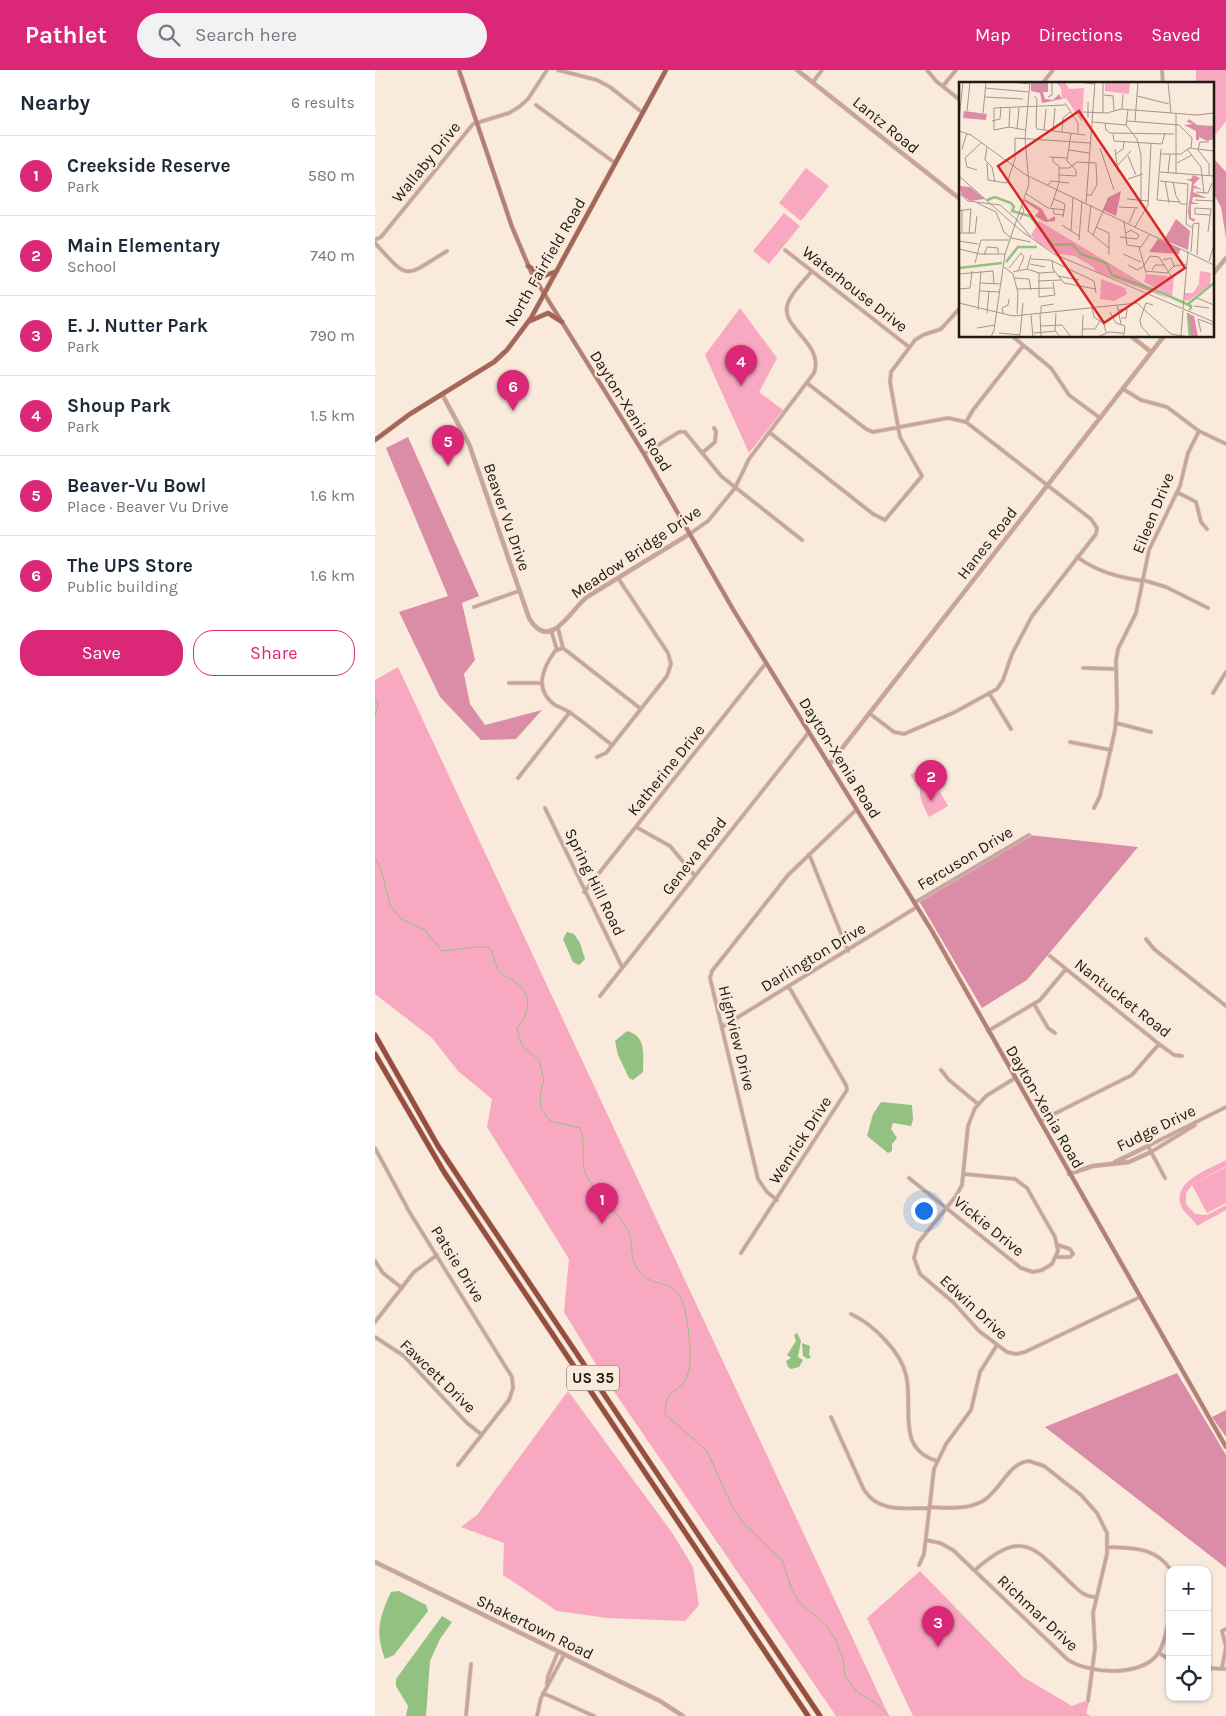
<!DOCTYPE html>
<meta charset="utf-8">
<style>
:root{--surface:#fff;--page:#f2f2f3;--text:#1f2937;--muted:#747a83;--line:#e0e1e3;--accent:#db2777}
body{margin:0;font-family:Karla,sans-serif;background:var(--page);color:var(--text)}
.controls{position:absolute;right:15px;bottom:15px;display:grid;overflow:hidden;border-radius:10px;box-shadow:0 1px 4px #0004}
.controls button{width:45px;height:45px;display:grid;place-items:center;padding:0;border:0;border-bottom:1px solid var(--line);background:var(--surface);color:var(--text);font:25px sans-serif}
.you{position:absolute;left:548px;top:1140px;width:18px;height:18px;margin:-12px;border:4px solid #fff;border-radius:50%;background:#1a73e8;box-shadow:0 0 0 8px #1a73e833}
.badge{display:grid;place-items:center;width:32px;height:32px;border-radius:50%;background:var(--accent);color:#fff;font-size:16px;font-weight:700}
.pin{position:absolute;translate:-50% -41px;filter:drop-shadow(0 1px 2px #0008)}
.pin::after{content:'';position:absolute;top:26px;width:18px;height:15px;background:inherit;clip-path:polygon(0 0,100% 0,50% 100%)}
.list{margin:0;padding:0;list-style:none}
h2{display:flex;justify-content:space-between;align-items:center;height:65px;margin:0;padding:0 20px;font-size:21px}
h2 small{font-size:16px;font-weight:400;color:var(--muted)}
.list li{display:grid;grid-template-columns:32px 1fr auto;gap:15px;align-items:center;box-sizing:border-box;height:80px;padding:0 20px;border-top:1px solid var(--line)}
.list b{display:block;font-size:19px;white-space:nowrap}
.list p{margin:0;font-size:16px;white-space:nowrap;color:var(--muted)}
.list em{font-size:16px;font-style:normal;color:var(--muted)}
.actions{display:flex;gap:10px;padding:15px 20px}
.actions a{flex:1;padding:11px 0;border:1px solid var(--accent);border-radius:20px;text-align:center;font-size:18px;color:var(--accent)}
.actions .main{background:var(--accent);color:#fff}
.icon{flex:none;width:28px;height:28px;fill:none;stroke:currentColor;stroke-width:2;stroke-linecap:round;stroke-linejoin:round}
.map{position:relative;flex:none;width:851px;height:1646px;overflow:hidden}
header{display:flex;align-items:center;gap:30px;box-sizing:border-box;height:70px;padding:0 25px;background:var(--accent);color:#fff}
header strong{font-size:24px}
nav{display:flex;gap:28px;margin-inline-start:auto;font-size:18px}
.search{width:350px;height:45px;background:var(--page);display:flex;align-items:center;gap:12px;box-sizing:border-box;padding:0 18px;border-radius:28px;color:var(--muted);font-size:19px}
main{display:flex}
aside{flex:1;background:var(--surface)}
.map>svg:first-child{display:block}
.green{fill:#f8a8c1}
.forest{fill:#db8ca6}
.water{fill:#92c181}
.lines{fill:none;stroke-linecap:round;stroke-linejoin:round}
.stream{stroke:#92c181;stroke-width:1}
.minor-casing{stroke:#d2c5b7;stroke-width:4.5}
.tertiary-casing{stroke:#d2c5b7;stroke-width:5}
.secondary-casing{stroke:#d2c5b7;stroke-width:5}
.primary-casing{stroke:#d2c5b7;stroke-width:5.5}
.motorway-casing{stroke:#d2c5b7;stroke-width:6}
.minor{stroke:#c9a49b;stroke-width:3}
.tertiary{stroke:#c9a49b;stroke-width:4}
.secondary{stroke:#b58074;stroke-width:4}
.primary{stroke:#a56657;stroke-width:4.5}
.motorway{stroke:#974e3e;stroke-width:5}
.labels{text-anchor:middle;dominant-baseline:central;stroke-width:4.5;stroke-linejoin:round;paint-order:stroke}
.shield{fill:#f9eadb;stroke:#605850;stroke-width:1}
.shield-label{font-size:15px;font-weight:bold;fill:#1f1a14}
.street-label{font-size:16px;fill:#1f1a14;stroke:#f9eadb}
.inset-river{fill:none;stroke:#92c181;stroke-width:2.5}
.inset-road{fill:none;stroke:#a2978b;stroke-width:1}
.view{fill:#d62828;fill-opacity:0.15;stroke:#d62828;stroke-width:2.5}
.inset-edge{fill:none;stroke:#1f1a14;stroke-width:2.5}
</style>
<header>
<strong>Pathlet</strong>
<div class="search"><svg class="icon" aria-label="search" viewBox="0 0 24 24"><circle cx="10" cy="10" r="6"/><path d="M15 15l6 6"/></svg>Search here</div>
<nav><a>Map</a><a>Directions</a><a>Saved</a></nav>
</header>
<main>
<aside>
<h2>Nearby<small>6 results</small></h2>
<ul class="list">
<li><span class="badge">1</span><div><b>Creekside Reserve</b><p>Park</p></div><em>580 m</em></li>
<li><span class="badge">2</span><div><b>Main Elementary</b><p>School</p></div><em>740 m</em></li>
<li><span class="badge">3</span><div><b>E. J. Nutter Park</b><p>Park</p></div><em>790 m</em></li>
<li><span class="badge">4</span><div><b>Shoup Park</b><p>Park</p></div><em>1.5 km</em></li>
<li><span class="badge">5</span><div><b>Beaver-Vu Bowl</b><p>Place · Beaver Vu Drive</p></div><em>1.6 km</em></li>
<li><span class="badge">6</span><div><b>The UPS Store</b><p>Public building</p></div><em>1.6 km</em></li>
</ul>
<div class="actions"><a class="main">Save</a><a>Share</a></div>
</aside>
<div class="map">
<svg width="851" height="1646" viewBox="0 0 851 1646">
<rect width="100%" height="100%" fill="#f9eadb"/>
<path class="green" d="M821,0H851V51L837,69V14H821Z
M431,98L454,116L426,151L404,133Z
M409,143L425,156L394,194L378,181Z
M365,238L402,288L384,322L408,340L374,383L330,285Z
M23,597L514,1646H461L225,1301L189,1242L194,1189L112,1057L117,1029L83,1001L57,968L0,924V610Z
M551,695L556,703L541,713L535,705Z
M554,709L559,720H564L573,736L554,747C548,735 537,717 554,709Z
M851,1090V1096L818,1114L851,1097V1133L832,1143L817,1115L811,1123V1134L820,1144L832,1145L851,1135V1140L822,1156C818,1148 811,1145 807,1138C794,1112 835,1099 851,1090Z
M193,1321L298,1464L318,1497L324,1535L310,1551L232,1548L182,1541L128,1505L129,1473L86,1457L102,1445Z
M545,1501L648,1607L697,1636L710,1631L714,1633L711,1643L715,1646H538L492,1548Z"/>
<path class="forest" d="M837,87L851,102V168L846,137L837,121Z
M33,367L104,526L87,533L100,590L89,604L95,634L110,655L167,640L141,669L106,670L65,627L24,542L73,526L11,378Z
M654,765L763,777L652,910L607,938L544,831Z
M802,1303L851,1385V1498L670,1357Z
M851,1340V1367L837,1347Z"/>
<path class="water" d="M192,862L199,864L205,873L210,889L204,895L198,892L188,869Z
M252,961C272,966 268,985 268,1002L258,1010L254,1008L243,985L240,971Z
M506,1032L537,1035L538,1050L536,1056L518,1053L516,1059L522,1068L517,1074V1081L513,1083L492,1066L498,1044Z
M422,1263L426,1271L423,1287L428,1290L424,1297L416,1299L413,1297L411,1291L416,1288L412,1285L421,1271L419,1265Z
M427,1273L435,1276L434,1285L436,1287L433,1289L428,1286Z
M24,1521L51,1535L53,1541L19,1585L10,1589C0,1563 4,1547 16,1522Z
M67,1546L77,1552L65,1569L55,1591L51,1646H31L33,1636L21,1616V1609Z"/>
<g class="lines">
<path class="stream" d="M0,627L3,635L0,646
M0,787L6,799L15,835L26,849L50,860L67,881C82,880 103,875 115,878C120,887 119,896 126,903C129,907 135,908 139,911C158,923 155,944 142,958L147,976L164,990L169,1010L165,1024L166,1039L175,1051L205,1058C211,1073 206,1093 210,1103C220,1125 242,1139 253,1161C259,1173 254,1188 263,1200C282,1225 304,1199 312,1250C314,1267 318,1291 312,1307C305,1324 290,1317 290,1344L332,1381L357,1436L369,1454L407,1490L417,1520L424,1532L451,1555L461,1570L468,1589L470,1606L483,1623L499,1632L514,1646"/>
<g class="minor-casing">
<path id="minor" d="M183,0L222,10L235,17L268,43
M552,0L561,11L585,30
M787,0L788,14
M438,12L447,0
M667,14L678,0
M568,16L581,0
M161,35L240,93
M0,170L6,167L98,54L134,43L144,37L153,29L172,0
M0,173C35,212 29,207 72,181
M410,180L534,277
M637,266L676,298L694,325L725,348
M432,313L491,359L498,362L573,348L591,352L716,449L722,458L721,464L657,546L637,584L628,610L622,619L578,643L529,664L519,662L494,643
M748,319L766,330L792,337L824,361L851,374
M591,352L598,340L648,276
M394,362L498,444L510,450L547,406L525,367L515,312L516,302L540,270L548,265L566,259L585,238
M327,383L340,372L341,361L339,358
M269,384L304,362H310L346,406L427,470
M802,422L821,432L826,452L832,459
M316,463L333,451L360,418L374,389L439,303C450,273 403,257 413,233C417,222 429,211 437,201
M702,487C723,502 743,507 768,511
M768,510L791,517L833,538
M99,537L144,521
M183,558L188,578L266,639
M176,560L182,580
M188,578L180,581C167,599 159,620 180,635C186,638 192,640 197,644C211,654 224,665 237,675
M708,598L741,599
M134,613H166
M614,623L636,659
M838,623L851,602
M741,653L776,662
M695,672L736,680
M222,687L231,683L292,606L296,594L293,583L243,508
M143,708L195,642
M170,738L247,897
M719,738L725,726L740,660L742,638L741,591L743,579L761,543L774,480L805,416L813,383L824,361
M261,757L295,776L320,806
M434,784L473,881
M209,822L391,593
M539,833L654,765
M771,869L779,879L851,936
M675,886L784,974L799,985L807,986
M225,926L434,662
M659,934L673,958L680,963
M347,957L542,837
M613,961L665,930L691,899
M566,1000L574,1010L603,1034
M640,1008L611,1026L600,1038L593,1056L587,1115L581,1126L543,1173L539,1188L545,1204L578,1232L604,1261L632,1282L641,1284L650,1282L765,1227
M665,1051L757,1005L784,974
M0,1078L35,1143L137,1307L138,1318L134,1330L83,1395
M776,1082L820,1055
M534,1108L646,1198L658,1202L667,1200L677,1194L683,1181L680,1167L652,1118L640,1109L589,1104
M790,1108L773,1076L851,1037
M402,1130L392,1122L383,1109L335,908L337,901L413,805L482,739
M366,1183L472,1020L471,1015L414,917
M681,1187H695L698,1184L695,1179L683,1175
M0,1191L8,1203L27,1218
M476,1244C498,1254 526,1282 531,1305C539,1338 520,1378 562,1391
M0,1252L39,1202L62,1185
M0,1267L29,1286L91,1352L107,1365
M456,1347L489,1420C504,1443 530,1438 554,1438
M554,1437C572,1438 592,1440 608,1431C626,1420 633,1393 654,1391L669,1396L706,1425L722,1443L732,1463V1484L718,1543L720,1578L713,1631
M551,1470L565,1473L578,1480L692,1589C712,1604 765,1607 782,1585C790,1575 792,1556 795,1544
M733,1477C759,1478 780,1477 796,1500
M544,1495L549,1484L559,1399L571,1374L596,1340L605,1302L622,1275
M600,1500C649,1457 659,1478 698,1515C705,1522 711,1527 721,1527
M851,1559L847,1561L851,1577
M784,1583L795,1590
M832,1598L851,1599
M847,1598L851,1577
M172,1614L173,1606L183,1582
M168,1623L219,1646
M91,1646L96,1594
M162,1646L166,1628L189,1585"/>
</g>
<g class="tertiary-casing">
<path id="tertiary" d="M422,0L585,129
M837,205L851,188
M756,266L776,282
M67,324L94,374L154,548C175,584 196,539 212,527L316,463
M454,695L789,266
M740,1092L773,1076
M694,1104L718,1096L754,1092L776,1082
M0,1492L285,1631L308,1646"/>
</g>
<g class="secondary-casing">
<path id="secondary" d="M84,0L137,157L157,204L269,384L359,541L557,861L851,1377"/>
</g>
<g class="primary-casing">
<path id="primary" d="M153,196L169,206L182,201
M155,251L173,243L187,252
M0,370L35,344L119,292L132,280L156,248L291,0"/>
</g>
<g class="motorway-casing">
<path id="motorway" d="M0,965L63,1076L98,1129L445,1646
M0,984L69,1102L433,1646"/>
</g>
<use href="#minor" class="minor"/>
<use href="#tertiary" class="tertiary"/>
<use href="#secondary" class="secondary"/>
<use href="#primary" class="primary"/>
<use href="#motorway" class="motorway"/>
</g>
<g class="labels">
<rect class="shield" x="192" y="1295.5" width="52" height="25" rx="4"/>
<g class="shield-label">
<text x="218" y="1308">US 35</text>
</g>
<g class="street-label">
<text transform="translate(511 55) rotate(39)">Lantz Road</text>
<text transform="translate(51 92) rotate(-51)">Wallaby Drive</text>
<text transform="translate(170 192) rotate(-60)">North Fairfield Road</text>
<text transform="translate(480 219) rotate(38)">Waterhouse Drive</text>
<text transform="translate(256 341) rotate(58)">Dayton-Xenia Road</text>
<text transform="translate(778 443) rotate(-68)">Eileen Drive</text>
<text transform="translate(132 447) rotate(71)">Beaver Vu Drive</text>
<text transform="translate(612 473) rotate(-52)">Hanes Road</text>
<text transform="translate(261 482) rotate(-34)">Meadow Bridge Drive</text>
<text transform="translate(465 688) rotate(58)">Dayton-Xenia Road</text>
<text transform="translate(291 700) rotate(-51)">Katherine Drive</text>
<text transform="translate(319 786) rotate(-52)">Geneva Road</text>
<text transform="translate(590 788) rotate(-31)">Fercuson Drive</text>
<text transform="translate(220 812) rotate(64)">Spring Hill Road</text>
<text transform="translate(438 887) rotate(-31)">Darlington Drive</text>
<text transform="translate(748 928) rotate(38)">Nantucket Road</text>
<text transform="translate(362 968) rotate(76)">Highview Drive</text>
<text transform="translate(670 1037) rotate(60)">Dayton-Xenia Road</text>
<text transform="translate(781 1058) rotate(-26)">Fudge Drive</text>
<text transform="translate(425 1070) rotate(-57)">Wenrick Drive</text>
<text transform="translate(614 1156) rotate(39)">Vickie Drive</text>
<text transform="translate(83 1194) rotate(58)">Patsie Drive</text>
<text transform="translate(599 1237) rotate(43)">Edwin Drive</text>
<text transform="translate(63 1306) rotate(44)">Fawcett Drive</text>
<text transform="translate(663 1543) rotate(43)">Richmar Drive</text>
<text transform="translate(160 1557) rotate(26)">Shakertown Road</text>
</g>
</g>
<g transform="translate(584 12)">
<rect width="255" height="255" fill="#f9eadb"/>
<path d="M97,0H106L110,7L125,6L123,40L107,16L103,17L102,6ZM146,0H171L170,12L146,9ZM80,139L208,216L137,190L134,185L116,174L98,172L79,161L72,153ZM241,189L252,191L251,203L229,219L225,218L226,211H234L240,202ZM187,192L215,195L213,215L185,200ZM142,197L166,206L168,212L155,219L141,217Z" fill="#f8a8c1"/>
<path d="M72,0H89V10H84L86,17L94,18L100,12L103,17L83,21L81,11L72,9ZM5,29L28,32L27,38L4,36ZM230,37L238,43L255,44V57L248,59L240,55V58H237V49L225,43L234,42L228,40ZM234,93L241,96L234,103L244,108L235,106L234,110L248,116L234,115L233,120L241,122H232V136L236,137L235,140L230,137L229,129L233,100L227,97H232ZM0,104L11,105L26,117L11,119L3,113ZM162,109L157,134L144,128L150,115ZM66,117L83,127L89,138L96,134V139L86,140L76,134L80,129L65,119ZM217,137L231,149L229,168L205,158ZM199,157L221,167L220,172L190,170ZM228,231L235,234L239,255L230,253Z" fill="#db8ca6"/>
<path class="inset-river" d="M28,118L36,115L52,121L55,125L53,129L71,134L94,163L113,162L122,172L147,181L153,193L201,210L232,224L231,228M47,180L59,165H78M0,186L43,181M229,222L255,201M229,231L231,255"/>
<path class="inset-road" d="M51,0L71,2M120,0L135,2M209,0L212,31M26,6L70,10M145,13L154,14L155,29M75,14L78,17L77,44M178,14L210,22M26,15L64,17M89,15L93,13V0M106,21L119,41V51M163,27L164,12M8,29L11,0M124,30L148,31L162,27L238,33L255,31M24,31L27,0M144,31V0M217,31V92M129,36V20M0,37L4,0M33,39L41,37L42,25M168,39L220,43L233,56L232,66M176,39L179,0M133,40L167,43M146,41L147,48L151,51L215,52M167,43L178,57L182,73V119M167,43L169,28M77,44L78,47L126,53M50,45L51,25M58,47L60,26M66,48L50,45L35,48V26L106,23M85,48L87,27M0,49L12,53L67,93L255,183M94,49L96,26M103,50L104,36L111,30M154,52L155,59L203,62L206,51M28,65L26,78L33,85L36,100M141,66L155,108M3,67L8,51M156,67L159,90M202,67L198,118L221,120M228,67L242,85L245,112M110,68L130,71M157,72L164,67L165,60M202,72H222L230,66L255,69M169,74L177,93M90,75L108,76M28,81L29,98L48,101L56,77V56L131,61M218,81L233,73M159,83L172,69M100,86H110L118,80L137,81L138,103L132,113H127M18,88L8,85L6,76L22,61M200,90L255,94M209,91L211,72M100,93L117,94V88L108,79L112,51M250,93V82L239,68L241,60H250M0,94L61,148L95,172L255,240M169,97L184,92M201,99L229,102L227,142L234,146M206,99L210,121M214,100L217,114L222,122H228M89,103L92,99L110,101M237,110L249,111L253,101M0,111L9,119L41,123L58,138M66,111L89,126L106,128M95,117L106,122L104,135M168,117L190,119M236,118L255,119M18,121L37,130L45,150L52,156M127,121L136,0M132,123L129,149L150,166M92,125L100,101V84L94,80V75M160,125L179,126M94,127L95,132L105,133M0,129L12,127L10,152M144,129L150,115M58,138L72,155M61,138L65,128L62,123M165,139L168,163L182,165L191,152M170,141L176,127M103,143L120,154M137,145L150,151V173M176,145L189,123L192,61M112,149L114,115M249,150L252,127L236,126V132L251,133M0,151H16L18,134M3,151V127M167,151L172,148L180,153M134,153L144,129M161,155L178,157L180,153M52,156L72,160M120,158L123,119M0,159L19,162M180,165L187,191M0,167L21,172H46M232,170L234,142L240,141L238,173M164,172L182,180M25,173L28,165L39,166V171M72,177L91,178L135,199L137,211M93,178L94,187L105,201L137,207M204,178L212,176L215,184M250,179L255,163M16,181L22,158H50M71,182L86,185M169,183L178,188L184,185M45,185L54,192L59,211L58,232M184,185L191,174L200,175L212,194M50,186L62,171L65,175L59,189M68,187L80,191L96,190M193,188L196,183H206M186,189L208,191L215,184L228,182M54,190L68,187L72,173M0,192L34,189L35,202M99,194L120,198M55,196L70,197L72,208M79,199L102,198M21,201L42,202M0,207L11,206L13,189M58,207L95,206M21,209L41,210M80,215L96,213L94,200M80,215V191M238,216L255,223M0,221L54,234L178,221L212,252L230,255M158,223L162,242M235,224L250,226M133,226L135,235L145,242L147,250M224,227L229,169M19,228L22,189M159,228L168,227L167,236H162M151,230L157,241L166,244L165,252M28,231L30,209M44,231L43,226L49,223L50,217M97,231L96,248L101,255M81,232L82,255M82,232V224L95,222M72,233L74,255M82,244L103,243L112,255M18,246L36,243M124,247H136L141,239M242,250L239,237L255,243M40,251L61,253L64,221M75,251L97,249M222,253L224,228M32,255L35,248L46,172L70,102L66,56L71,0M123,255L124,233M139,255L150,250L163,251L166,255M192,255L182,244L181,238L187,221L194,223"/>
<path class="view" d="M120,29L226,186L145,241L39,84Z"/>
<rect width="255" height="255" class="inset-edge"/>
</g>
</svg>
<div class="controls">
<button>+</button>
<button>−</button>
<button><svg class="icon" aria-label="locate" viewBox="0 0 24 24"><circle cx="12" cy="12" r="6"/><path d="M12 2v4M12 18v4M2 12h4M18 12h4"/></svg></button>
</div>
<div class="you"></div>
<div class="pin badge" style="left:227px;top:1154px">1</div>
<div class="pin badge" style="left:556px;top:731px">2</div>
<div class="pin badge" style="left:563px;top:1577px">3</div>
<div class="pin badge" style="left:366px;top:316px">4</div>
<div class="pin badge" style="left:73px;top:396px">5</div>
<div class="pin badge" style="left:138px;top:341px">6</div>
</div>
</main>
